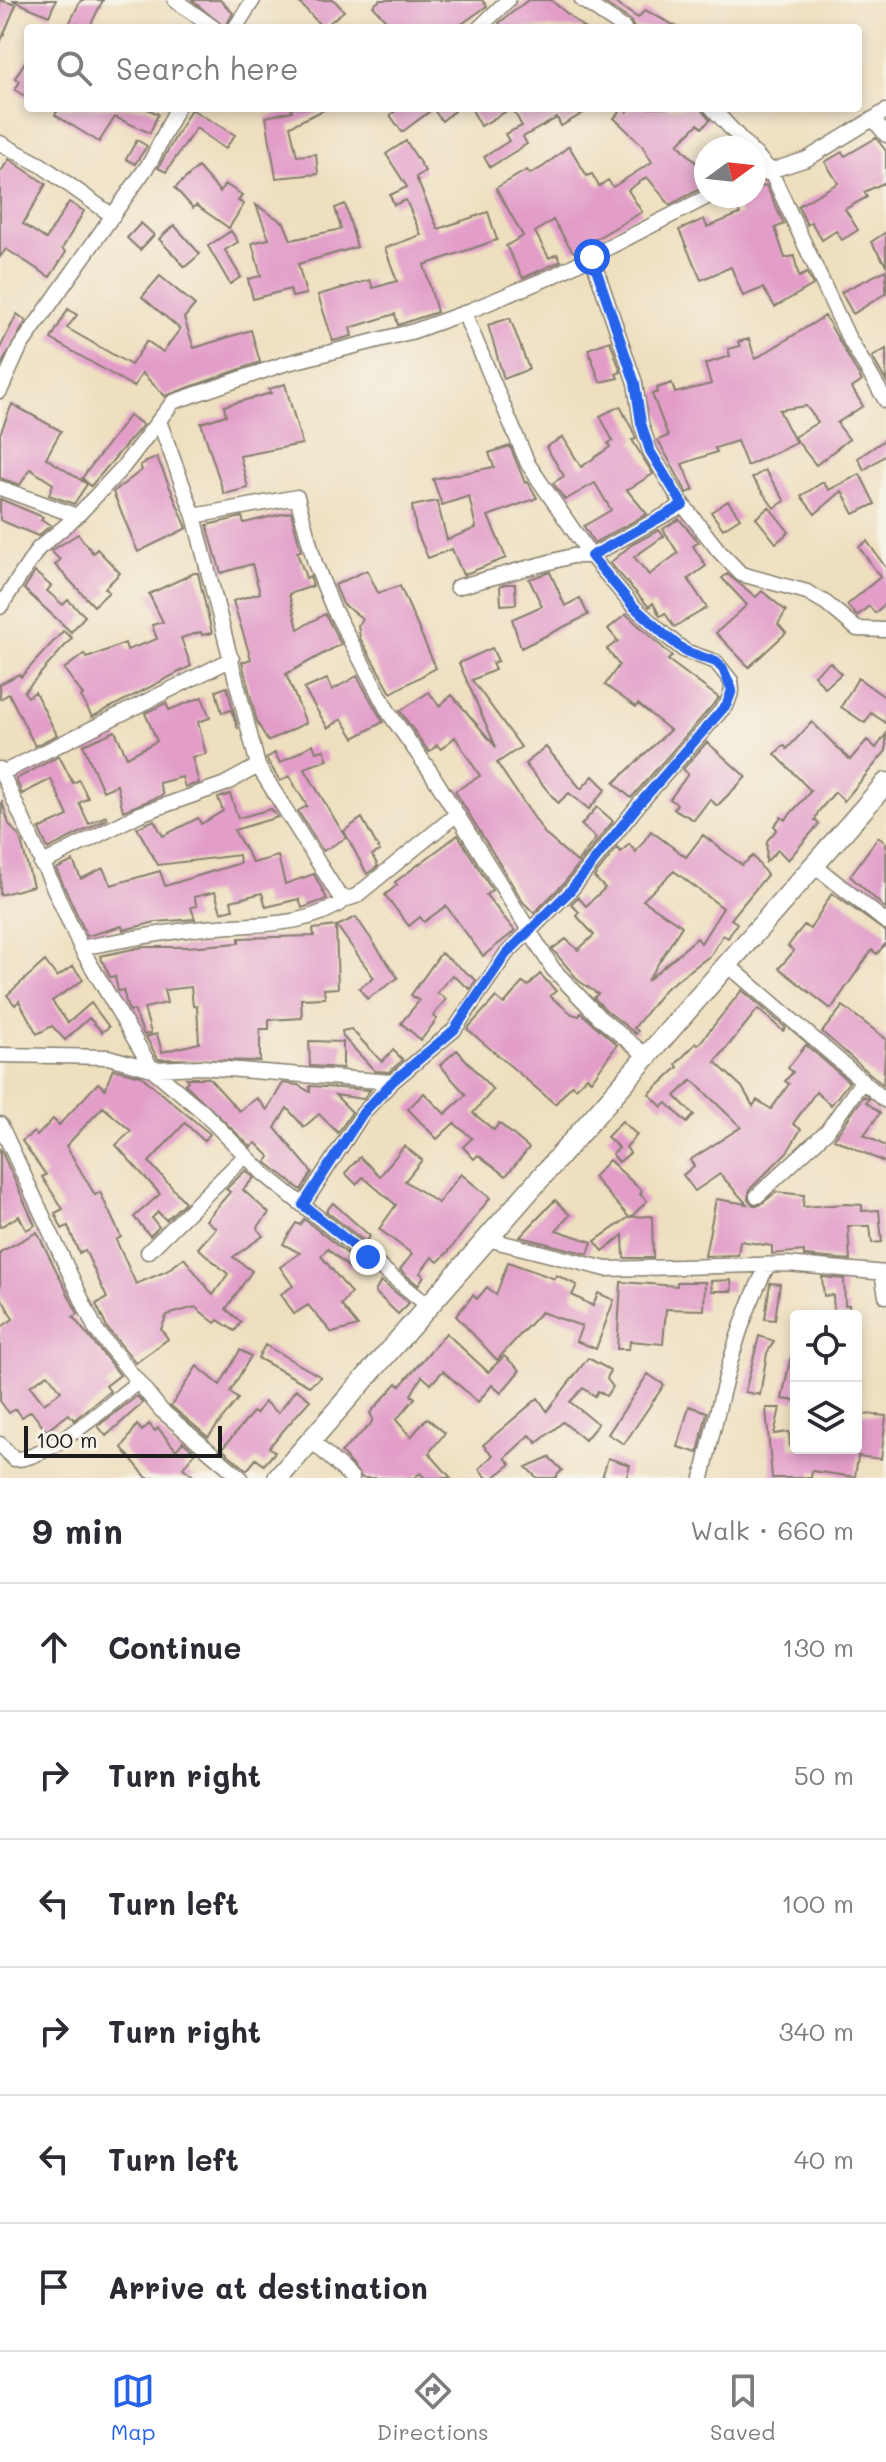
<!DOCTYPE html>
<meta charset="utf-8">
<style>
:root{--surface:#fff;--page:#f2f2f3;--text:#2b2b33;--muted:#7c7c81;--line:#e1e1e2;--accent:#2563eb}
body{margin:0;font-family:Mali,sans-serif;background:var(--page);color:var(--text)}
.controls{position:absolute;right:24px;bottom:24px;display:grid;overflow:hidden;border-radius:8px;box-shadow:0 4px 12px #0003}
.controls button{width:72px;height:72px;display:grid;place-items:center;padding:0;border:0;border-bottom:2px solid var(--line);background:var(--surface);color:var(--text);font:40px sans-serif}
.compass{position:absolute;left:694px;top:136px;width:72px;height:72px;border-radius:50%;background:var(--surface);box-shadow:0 4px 12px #0003;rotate:75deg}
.scale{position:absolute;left:24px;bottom:20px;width:198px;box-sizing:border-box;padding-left:8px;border:4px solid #1c1c1c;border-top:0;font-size:22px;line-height:28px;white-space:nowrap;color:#1c1c1c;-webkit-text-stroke:6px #f7f3e8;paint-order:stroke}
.stop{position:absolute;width:24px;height:24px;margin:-18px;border:6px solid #2563eb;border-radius:50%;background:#fff}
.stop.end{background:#2563eb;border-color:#fff;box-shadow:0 2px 8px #0008}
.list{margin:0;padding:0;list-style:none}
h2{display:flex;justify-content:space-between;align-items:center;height:104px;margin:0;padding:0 32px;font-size:34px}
h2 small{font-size:26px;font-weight:400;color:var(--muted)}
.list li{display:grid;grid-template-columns:52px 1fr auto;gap:24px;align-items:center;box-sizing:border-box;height:128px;padding:0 32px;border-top:2px solid var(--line)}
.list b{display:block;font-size:30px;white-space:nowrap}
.list em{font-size:26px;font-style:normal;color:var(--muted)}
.icon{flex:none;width:44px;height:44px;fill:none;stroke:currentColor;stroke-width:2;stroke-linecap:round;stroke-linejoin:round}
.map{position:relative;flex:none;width:886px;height:1478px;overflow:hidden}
.search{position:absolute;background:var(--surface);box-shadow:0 4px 12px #0003;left:24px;right:24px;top:24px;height:88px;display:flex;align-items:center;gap:20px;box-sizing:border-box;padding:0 28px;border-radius:8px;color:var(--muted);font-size:30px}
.sheet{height:872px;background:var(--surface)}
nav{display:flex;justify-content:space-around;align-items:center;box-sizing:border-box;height:112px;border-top:2px solid var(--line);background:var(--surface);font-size:22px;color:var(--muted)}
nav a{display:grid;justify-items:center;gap:4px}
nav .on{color:var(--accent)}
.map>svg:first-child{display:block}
.building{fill:#e29dc9;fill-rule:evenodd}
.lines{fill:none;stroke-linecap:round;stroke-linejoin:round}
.minor-casing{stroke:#857e6e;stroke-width:17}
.secondary-casing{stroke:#857e6e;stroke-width:23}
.minor{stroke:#fff;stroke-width:14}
.secondary{stroke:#fff;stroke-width:20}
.route{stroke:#2563eb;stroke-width:10}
</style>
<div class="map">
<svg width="886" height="1478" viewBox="0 0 886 1478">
<rect width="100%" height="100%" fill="#f7f3e8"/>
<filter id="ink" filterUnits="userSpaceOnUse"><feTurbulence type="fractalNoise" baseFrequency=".0125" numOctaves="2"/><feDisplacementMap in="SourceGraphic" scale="16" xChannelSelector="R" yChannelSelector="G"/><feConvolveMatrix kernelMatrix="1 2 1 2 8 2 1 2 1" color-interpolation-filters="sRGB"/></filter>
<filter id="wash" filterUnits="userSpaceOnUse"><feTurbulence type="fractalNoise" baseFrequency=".006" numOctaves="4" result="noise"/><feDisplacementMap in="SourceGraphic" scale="32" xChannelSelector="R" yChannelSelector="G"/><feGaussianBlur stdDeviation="1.8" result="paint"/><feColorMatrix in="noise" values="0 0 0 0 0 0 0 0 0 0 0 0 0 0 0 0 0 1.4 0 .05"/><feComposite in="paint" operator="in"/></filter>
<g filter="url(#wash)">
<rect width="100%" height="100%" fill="#eedfbf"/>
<g id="blocks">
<path class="building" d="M0,0L16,5L0,43Z
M12,0H56L49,16Z
M81,0H103L89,28H67Z
M192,0H220L233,13L225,28Z
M297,0H334L344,11L323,28Z
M380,0H482L487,6L456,28H393L373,6Z
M528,0H551L584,28H503L499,23Z
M600,0H611L638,18L645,10L679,28H634L630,20Z
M28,57V98L15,90L20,81L15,78Z
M59,108H146L158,114L150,133L115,117L99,142L55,115Z
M291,108H328L290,126L297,156L316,154L318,174L276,178L266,117L292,111Z
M400,108H458L442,121L433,109L402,132L390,115Z
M471,108H592L561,126L557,118L523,137L527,144L490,167L484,157L509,141L505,134L522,126L512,108L481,126Z
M624,108L627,112L631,108H700L710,120L702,128L698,124L678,144L706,173V183L702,188L670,205L647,177L628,190L642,212L573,252L553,220L535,232L549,258L557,254L561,261L523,278L506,246L523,236L496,188L527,170L530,174L543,167L569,146L587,176L592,174L599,186L608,180L613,187L652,162L642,145L614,118Z
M191,109L235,135L225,149L196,128L166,172L158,168Z
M876,138L886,151V182L864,192L867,197L845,209L858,230L842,240L836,231L822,240L811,222L807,225L798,206L838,183L825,162L842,152L845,156Z
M137,140L147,146L135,164L126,159Z
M406,141L425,171L416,177L438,229L488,212L497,240L424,265L437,312L398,325L395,314L350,328L352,336L333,341L318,295L370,280L373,288L397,281L385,248L421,235L406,200L394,205L390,195L407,187L386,154Z
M9,159L46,184L23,224L46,239L69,202L84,211L62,249L66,252L50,277L6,249L0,257V173Z
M198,167L220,192L225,184L242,195L238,201L244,204L229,228L196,205L193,208L175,188Z
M766,185L784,224L775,228L785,258L794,256L799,277L807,273L813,285L775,307L763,288L743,296L731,267L701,280L679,230L704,219L707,227L740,214L733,198L754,196V190Z
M345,204L357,247L298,264L306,294L292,297L290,289L253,299L248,279L261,276L252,243L269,239L256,205L284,223L291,240L341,229L335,208Z
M141,223L154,235L140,250L127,238Z
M174,225L200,254L185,267L159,239Z
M231,231L238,242L225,250L241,277L230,284L208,246Z
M886,232V265L871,242Z
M886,270V293L853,314L841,292Z
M160,276L195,305L184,318L194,348L251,330L260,362L165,396L142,373L134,387L51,339L68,309L77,315L67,328L131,365L147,341L163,352L180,329L142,297Z
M17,314L26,321L0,367V348Z
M825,316L862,381L852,388L863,406L837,423L849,439L816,465L794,437L818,422L806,406L779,410L796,443L747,466L737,441L715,448L717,452L682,464L694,490L687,493L658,440L668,436L652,394L658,392L657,388L672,383L675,393L711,384L705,364L730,356L728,349L740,346L738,342L749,339L755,359Z
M510,318L529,369L504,379L488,325Z
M610,341L621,372L616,374L618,378L600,382L588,349Z
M886,349V381L872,357Z
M285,384L302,444L240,456L248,488L224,494L201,423L226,415L224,406L271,393L269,389Z
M12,404L61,431L46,458L87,484L74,504L49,495L53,484L30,469L20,485L0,478V434Z
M620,406L632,429L636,439L632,440L653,474L627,490L647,514L594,543L584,526L611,510L595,483L565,500L553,483L564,476L546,447L563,437L581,467L610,447L608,443L613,441L600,416Z
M130,415L143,425L91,486L82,478Z
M886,439V455L864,470L858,458Z
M510,446L525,483L528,482L537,498L488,516L506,558L463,575L452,549L428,558L416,530L412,506L437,501L447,540L476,528L469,496L442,505L433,479L494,467L489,453Z
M157,457L187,528L138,552L113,492L142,470L140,465Z
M765,470L785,501L774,508L752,478Z
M860,474L875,504L854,514L842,491L815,514L801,496L823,482L829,490Z
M0,499L43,517L41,520L51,525L38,536L0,520Z
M728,501L740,518L723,529L711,512Z
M769,507L789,532L776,543L756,518Z
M291,512L301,551L297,552L306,578L310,576L313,586L289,594L298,629L325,614L341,644L286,674L306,723L268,741L257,722L242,662L251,659L233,601L260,593L252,564L221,573L207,525L242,517L244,523Z
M679,519L699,542L693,546L706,566L688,579L707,608L674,627L665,613L660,616L653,603L649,607L610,563L631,545L659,530L664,536L634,557L649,575L678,553L663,529Z
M78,534L93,553L97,549L120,573L105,588L109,592L94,606L55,565L60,560L51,551Z
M867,541L886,568V603L875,613L869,606L857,616L847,605L880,577L859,547Z
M367,570L378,593L400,586L436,668L391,693L360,638L358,625L363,619L343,604L335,585Z
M35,572L51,586L47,591L63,605L68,600L85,616L71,632L24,589Z
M550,572L565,606L580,598L588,615L521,648L512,619L542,606L529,579Z
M194,573H198L212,633L202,635L201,632L181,638L191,666L92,717L81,696L83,695L64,669L84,654L87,658L125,643L127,650L157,639L152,625L163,622L149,594Z
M727,574L756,597L762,591L786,611L778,624L786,633L749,667L716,633L747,605L722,578Z
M506,584H515L516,604L501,605L500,586Z
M626,614L672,656L668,660L719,698L631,798L614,783L670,730L638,704L636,707L605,685L619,665L607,649L618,641L608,629Z
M63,631L72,638L24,692L28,697L35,692L57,735L35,746L9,694L0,699V684L19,674L21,677Z
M492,648L498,661L492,663L495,670L472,680L521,747L497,763L511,784L546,835L577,862L596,838L581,825L597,807L613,821L563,884L534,913L523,902L455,791L480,776L455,737L441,749L437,745L429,752L400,711L429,692L439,706L452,695L496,747L459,663Z
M830,662L841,674L825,688L814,675Z
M357,676L383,722L354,738L342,719L328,728L304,689L327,679L332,690Z
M858,678L886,698V723L871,713L865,723L841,707Z
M227,687L238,729L231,710L222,713L216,691Z
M202,697L210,718L198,722L206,754L192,757L199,783L185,787L182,777L159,783L163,795L123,811L117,785L103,791L83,745L115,731L127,757L157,741L145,713L166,703L169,710Z
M812,722L850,760L867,740L876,748L886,734V751L844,801L835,792L818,812L815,820L819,824L788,860L778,850L766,862L767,841L777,829L774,826L781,817L785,820L811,791L775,754L784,745L787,749Z
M707,742L746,777L717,806L710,799L694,820L674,809L677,804L670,799L688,774L683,769Z
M313,744L316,752L324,750L328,760L304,768L346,838L323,851L298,811L307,806L289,776L280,781L266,758L275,753L280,763Z
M546,747L581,789L593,776L606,789L589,809L569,793L558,803L525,764Z
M59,756L73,783L79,780L88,798L79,803L89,824L106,816L107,819L48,849L39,829L68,816L51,779L22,794L16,779Z
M230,794L238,818L271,809L278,817L234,830L253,863L278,856L285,884L314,874L327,899L302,908L299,899L266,907L262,893L231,901L233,909L221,912L215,892L194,897L197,906L191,907L195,919L156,922L123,930L122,926L87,936L56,869L73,861L81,879L103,868L111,885L160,871L165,886L240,863L239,855L158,865L137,828L154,820L163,836L198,818L201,824L223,811L218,798Z
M2,801L9,824L20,838L33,886L0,895Z
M362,818L380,851L372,855L378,866L367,874L344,831Z
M651,831L686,857L703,835L742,865L753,856L767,875L731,919L737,923L728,938L723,935L711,955L665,989L634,1028L638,1031L636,1034L607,1011L594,998L598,994L579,981L552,949L566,939L578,950L594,935L576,915L579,912L571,904L578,897L586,906L605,888L594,877L617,848L621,852L629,844L636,852ZM674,871L723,908L701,943L697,938L647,981L682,926L643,900Z
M458,835L492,890L486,895L515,931L483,956L446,906L424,922L420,917L409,926L385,895L397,885L395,882Z
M878,837L886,843V909L850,876Z
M832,893L886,932V943L877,954L872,950L831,1009L779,968L794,951L788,946L804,925L810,929Z
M356,917L398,978L367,999L359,988L374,978L337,926Z
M336,926L338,988L324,989L325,998L301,999L302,1018L269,1020V1029H260V1061L158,1059L146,1037L157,1034L162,1052L199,1043L197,1006H193L191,987L164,990L167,1003L144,1008L151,1033L144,1035L134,1010L130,1011L127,1006L123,990L118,991L115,976L110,977L100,956L142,947H186L239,943V938L314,936L313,929Z
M441,953L476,980L470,989L452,975L437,993L446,999L433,1016L437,1019L421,1040L401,1023L419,1001L411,995Z
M45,961L57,977L73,966L83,980L52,1001L68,1023L91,1003L109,1027L102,1032L89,1018L65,1040L52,1026L37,1034L19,1001L15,1005L7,995Z
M540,974L556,991L550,996L572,1014L579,1016L581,1013L617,1045L591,1081L587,1077L576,1088L572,1085L555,1104L467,1029L496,997L504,1004L523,982L528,986Z
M742,990L786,1028L783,1031L758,1009L715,1062L742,1087L753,1106L757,1100L771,1109L789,1084L785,1081L793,1072L788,1068L806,1045L849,1082L831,1105L816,1092L793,1124L801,1129L788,1151L750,1189L748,1199L753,1205H760L776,1192L804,1195L803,1207L846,1204L862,1205V1211L879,1210L882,1242L872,1243L870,1226H848L850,1260L804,1256V1251L772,1254V1246L740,1241L738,1255L705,1256L716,1199L747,1204L720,1174L695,1191L683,1175L694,1166L690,1160L741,1127L692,1080L675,1096L694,1115L687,1123L667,1103L662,1107L649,1094L678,1067L676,1064L696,1043L698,1045Z
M843,1006L886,1039L883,1085L822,1032Z
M351,1029L382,1062L393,1050L403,1060L389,1072L375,1071L343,1037L342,1031Z
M309,1041L343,1042V1068L310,1066Z
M457,1050L493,1090L473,1113L494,1130L499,1123L529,1148L506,1176L478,1155L474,1159L463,1147L472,1138L454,1123L437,1139L408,1109L424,1093L445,1114L466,1095L440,1065Z
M113,1069L141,1076L210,1134L204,1141L185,1123L149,1162L185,1202L166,1220L158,1212L152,1218L159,1227L150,1236L134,1217L160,1194L116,1145L131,1131L103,1107L66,1146L95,1195L100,1192L121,1237L116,1240L136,1284L167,1271L184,1258L213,1295L228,1274L198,1248L216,1228L206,1220L230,1192L226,1189L246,1170L254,1178L243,1190L269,1213L257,1228L263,1236L233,1257L252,1271L226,1309L241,1322L235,1331L218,1320L215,1323L195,1307L167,1315L161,1329L168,1339L136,1363L107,1328L96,1304L107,1298L85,1250L79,1253L68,1226L62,1229L55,1213L63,1209L42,1177L46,1175L22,1141L34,1132L37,1136L53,1119L59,1125L98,1083L105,1089Z
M186,1078H209L239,1111L257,1098L267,1110L283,1083L298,1085L310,1092V1086L370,1090L363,1099L335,1095L352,1112L338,1133L319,1114L304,1127L287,1108L275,1128L312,1172L301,1190L266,1162L270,1157L256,1143L251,1147L185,1084L188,1081Z
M864,1096L869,1099L866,1102L880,1113L864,1135L886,1146V1163L834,1139Z
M622,1121L637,1135L626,1147L630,1153L619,1162L612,1154L619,1148L607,1137Z
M404,1146L422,1160L405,1181L438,1203L461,1174L490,1198L448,1252L438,1262L432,1257L420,1273L424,1276L418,1285L400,1270L412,1254L379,1229L396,1205L363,1177L356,1184L345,1173L360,1157L380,1176Z
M0,1148L35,1225L26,1230L19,1216L0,1227Z
M609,1160L642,1191L640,1194L647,1201L631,1217L652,1216L653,1258H624L623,1235L603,1251L595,1241L629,1217L593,1177Z
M555,1200L570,1215L556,1230L592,1242L588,1254L520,1237Z
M333,1203L370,1236L365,1242L326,1211Z
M304,1219L355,1260L350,1269L328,1249L321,1256L351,1293L341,1305L358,1326L332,1333L308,1305L294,1314L281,1294L293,1286L280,1267L300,1253L283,1244L296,1223L300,1225Z
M37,1232L78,1314L73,1317L120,1375L106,1386L110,1391L89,1408L74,1420L69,1414L46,1431L31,1411L22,1417L16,1409L9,1413L0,1401V1328L13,1319L0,1295V1252ZM48,1374L61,1391L44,1404L30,1386Z
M508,1262L555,1279L556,1275L577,1285L572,1295L593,1306L598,1293L614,1300L596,1349L576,1341L582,1326L541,1312L497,1360L456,1316L473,1295L477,1299L487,1287L496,1295Z
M822,1277L844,1279L845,1305H849L850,1316H834L833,1295L824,1296Z
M731,1280L732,1291H712L711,1281Z
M381,1281L409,1303L398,1314L375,1292Z
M621,1282L677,1286V1282H705L704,1310L666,1309L663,1344L630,1341L629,1349H617Z
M770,1283L780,1284L775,1320L765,1319Z
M446,1333L488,1372L504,1356L520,1370L501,1393L492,1385L478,1402L443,1371L431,1384L422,1376L411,1395L415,1398L396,1420L411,1437L427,1418L445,1433L429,1453L451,1478H425L420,1473L414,1478H362L341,1452L370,1425L373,1419L370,1413L397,1383L400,1386L407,1378Z
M759,1336L774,1341L767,1353L760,1395L745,1392Z
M265,1345L321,1377L309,1386L258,1358Z
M240,1350L251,1356L230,1392L238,1399L208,1437L171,1406L197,1366L220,1385Z
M791,1355H796V1401L782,1399Z
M588,1358L610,1370L607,1379L613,1387L606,1396L598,1391L595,1396L583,1388L570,1402L598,1424L585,1440L563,1422L537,1443L530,1435L505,1458L511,1464L493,1478H487L479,1469L493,1455L483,1445L538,1398L547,1411Z
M648,1374L664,1385L624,1444L608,1434Z
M296,1389L310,1400L269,1447L275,1452L264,1465L256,1459L247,1470L222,1449L253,1412L256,1414L265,1402L278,1413Z
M137,1396L143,1403L106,1436L98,1426Z
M689,1406L707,1412L698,1453L678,1447Z
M766,1408H780L774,1434L789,1432L790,1447L796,1448H856V1413L886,1416L881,1459L858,1456L855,1477L812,1471L811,1478H772Z
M149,1424L155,1431L158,1428L176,1450L183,1442L195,1452L183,1468L196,1478H147L122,1448L137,1425L142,1431Z
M549,1457L562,1470L555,1478H537L526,1467Z
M608,1458L630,1465L626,1478H602Z"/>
</g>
</g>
<g filter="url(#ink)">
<use href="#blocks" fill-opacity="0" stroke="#857e6e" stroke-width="2"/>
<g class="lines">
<g class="minor-casing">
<path id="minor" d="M175,0L214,28
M582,0L624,28
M235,28L253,0
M479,28L508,0
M712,108L749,148
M874,120L886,135
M0,143L41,165L113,216
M754,153L770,170L848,337L886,401
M754,176L807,159L886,111
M592,257L635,383L641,423L650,451L683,505L719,551L741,574L807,592L826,603L857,629L886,630
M0,391L20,347L151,161L177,108
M159,421L194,516L297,497L315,563L333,608L389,713L430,771L553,969L600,1018L648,1057
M0,488L77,516
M194,516L258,766L338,894L347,899L356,896L457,814
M457,587L572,556H591L683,505
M0,607L38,549L77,516L123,467L173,402L284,364L414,331L464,313L553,276L709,196
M0,769L81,948L152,1069L202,1111L264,1174L430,1307
M2,773L232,659
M41,864L140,814L225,784L258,766
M815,866L886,922
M81,948C122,940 162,932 204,928C253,923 306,929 347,899
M728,965L886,1101
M0,1055L108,1057L152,1069L201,1067L392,1082L454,1030L506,954L570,891L640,803L727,704L732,690L731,681L716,662L685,651L665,635L633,606L591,556L528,464L464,313
M0,1124L96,1330L161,1410L241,1478
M757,1196L827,1131L863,1080
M303,1205L363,1113L392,1082
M487,1239L606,1269L787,1264L886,1273
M148,1252L244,1157
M882,1273L886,1296
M311,1440L352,1478
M0,1444L14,1459C47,1461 110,1403 138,1382
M702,1478C719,1406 733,1330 768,1265"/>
</g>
<g class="secondary-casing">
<path id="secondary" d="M278,1478L886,783"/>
</g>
<use href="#minor" class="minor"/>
<use href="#secondary" class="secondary"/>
</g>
</g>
<g class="lines" filter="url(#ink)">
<path class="route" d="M368,1257L303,1205L363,1113L392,1082L454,1030L506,954L570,891L640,803L727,704L732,690L723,669L716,662L685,651L665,635L633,606L591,556L683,505L650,451L641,423L635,383L592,257"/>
</g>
</svg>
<div class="controls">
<button><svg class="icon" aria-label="locate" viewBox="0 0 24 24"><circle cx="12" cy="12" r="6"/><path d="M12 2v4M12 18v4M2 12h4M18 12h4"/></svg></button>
<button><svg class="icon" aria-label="layers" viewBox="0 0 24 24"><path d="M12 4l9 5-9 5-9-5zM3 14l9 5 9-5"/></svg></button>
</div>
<svg class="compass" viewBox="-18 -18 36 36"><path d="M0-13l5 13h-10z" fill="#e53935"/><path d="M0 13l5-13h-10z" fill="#7c7c81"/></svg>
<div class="scale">100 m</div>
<div class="stop" style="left:592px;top:257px"></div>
<div class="stop end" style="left:368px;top:1257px"></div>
<div class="search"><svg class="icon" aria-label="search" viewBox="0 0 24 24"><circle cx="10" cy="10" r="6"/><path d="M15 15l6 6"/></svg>Search here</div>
</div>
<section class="sheet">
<h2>9 min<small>Walk · 660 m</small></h2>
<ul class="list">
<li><svg class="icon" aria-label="ahead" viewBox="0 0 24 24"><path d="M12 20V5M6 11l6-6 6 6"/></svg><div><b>Continue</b></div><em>130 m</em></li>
<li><svg class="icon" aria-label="right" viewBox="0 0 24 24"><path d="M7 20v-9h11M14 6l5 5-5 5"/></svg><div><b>Turn right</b></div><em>50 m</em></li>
<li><svg class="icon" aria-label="left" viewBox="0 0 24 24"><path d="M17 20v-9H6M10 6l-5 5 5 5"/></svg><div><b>Turn left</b></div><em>100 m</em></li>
<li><svg class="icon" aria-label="right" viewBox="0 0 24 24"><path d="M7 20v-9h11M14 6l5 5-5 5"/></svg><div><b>Turn right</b></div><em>340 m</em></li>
<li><svg class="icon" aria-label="left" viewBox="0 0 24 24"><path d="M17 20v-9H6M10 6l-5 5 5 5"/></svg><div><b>Turn left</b></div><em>40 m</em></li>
<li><svg class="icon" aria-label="arrive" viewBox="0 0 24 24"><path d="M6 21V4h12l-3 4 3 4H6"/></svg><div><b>Arrive at destination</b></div></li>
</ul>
</section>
<nav>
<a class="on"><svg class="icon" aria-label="map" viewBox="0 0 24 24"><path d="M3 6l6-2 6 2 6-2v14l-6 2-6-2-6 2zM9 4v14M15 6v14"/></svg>Map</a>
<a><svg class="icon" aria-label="directions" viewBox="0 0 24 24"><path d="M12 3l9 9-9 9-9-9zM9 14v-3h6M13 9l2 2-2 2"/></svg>Directions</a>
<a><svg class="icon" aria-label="saved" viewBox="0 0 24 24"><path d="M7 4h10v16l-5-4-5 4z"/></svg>Saved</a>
</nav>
